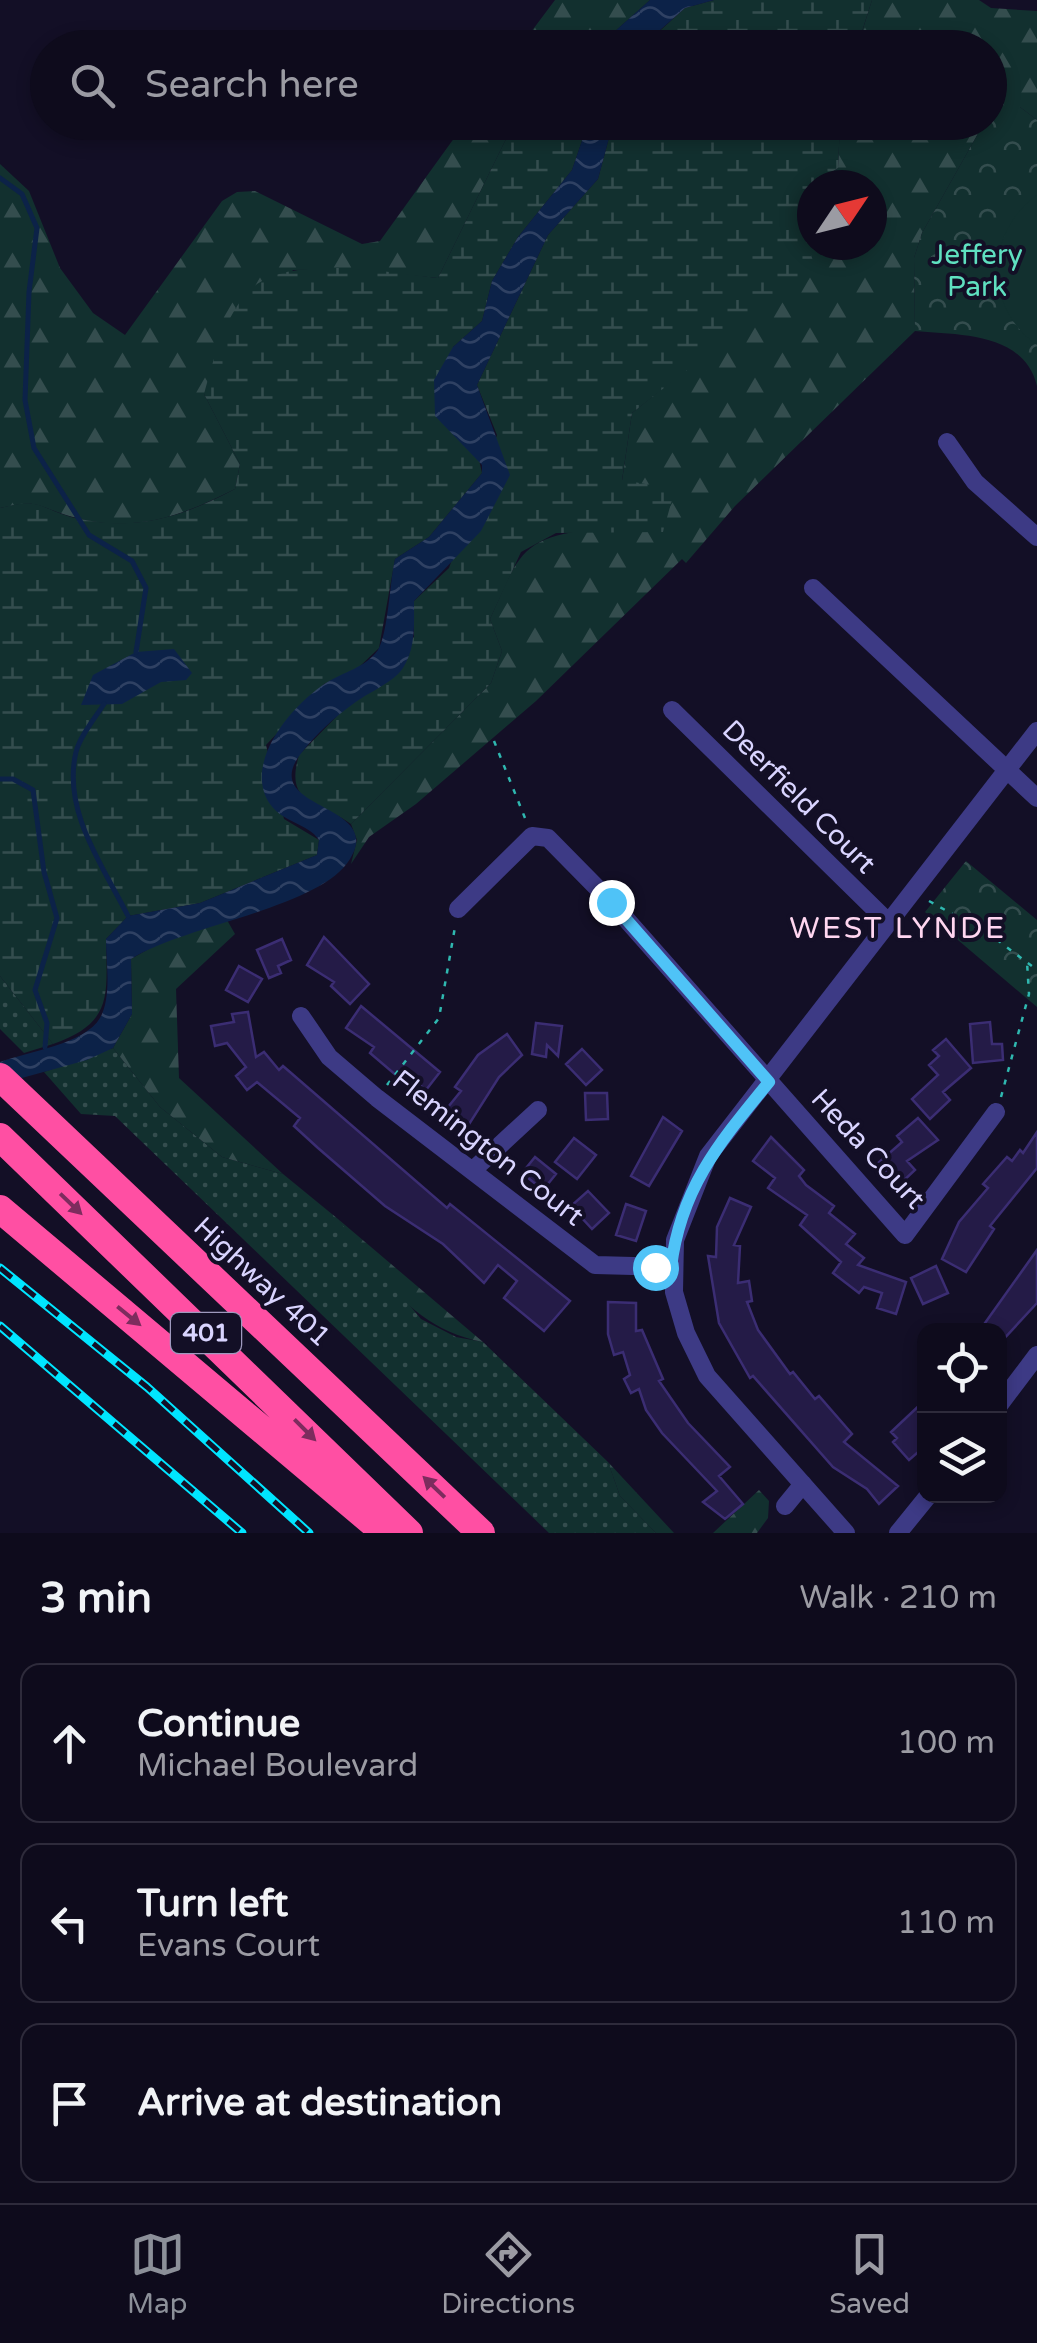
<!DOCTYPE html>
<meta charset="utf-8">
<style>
:root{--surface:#0e0b1c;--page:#1c1929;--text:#f1f3f6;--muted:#9b9ba3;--line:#2e2b3b;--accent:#8c9099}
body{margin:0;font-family:"Varela Round",sans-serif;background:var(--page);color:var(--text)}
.controls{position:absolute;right:30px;bottom:30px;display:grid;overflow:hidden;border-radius:20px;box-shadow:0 5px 15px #0003}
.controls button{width:90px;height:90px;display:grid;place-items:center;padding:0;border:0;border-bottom:2px solid var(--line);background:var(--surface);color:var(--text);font:50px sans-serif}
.compass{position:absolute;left:797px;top:170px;width:90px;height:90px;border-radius:50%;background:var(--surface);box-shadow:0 5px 15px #0003;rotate:55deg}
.stop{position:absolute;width:30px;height:30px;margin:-22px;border:8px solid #4fc3f7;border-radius:50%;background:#fff}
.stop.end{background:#4fc3f7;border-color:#fff;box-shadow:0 2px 10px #0008}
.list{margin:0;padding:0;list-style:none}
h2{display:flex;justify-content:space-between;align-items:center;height:130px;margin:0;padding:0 40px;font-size:42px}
h2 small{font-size:32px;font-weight:400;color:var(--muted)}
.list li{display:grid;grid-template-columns:65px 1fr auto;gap:30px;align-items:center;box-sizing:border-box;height:160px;margin:0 20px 20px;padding:0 20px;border:2px solid var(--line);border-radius:20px}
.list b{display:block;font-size:38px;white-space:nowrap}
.list p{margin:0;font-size:32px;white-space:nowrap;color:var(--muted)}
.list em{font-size:32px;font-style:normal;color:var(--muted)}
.icon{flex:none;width:55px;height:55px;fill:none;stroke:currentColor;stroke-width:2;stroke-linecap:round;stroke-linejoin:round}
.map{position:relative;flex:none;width:1037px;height:1533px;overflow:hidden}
.search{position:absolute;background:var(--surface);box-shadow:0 5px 15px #0003;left:30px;right:30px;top:30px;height:110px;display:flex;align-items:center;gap:25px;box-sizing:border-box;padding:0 35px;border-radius:55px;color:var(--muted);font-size:38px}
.sheet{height:670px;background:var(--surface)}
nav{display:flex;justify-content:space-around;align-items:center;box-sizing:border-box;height:140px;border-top:2px solid var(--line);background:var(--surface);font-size:28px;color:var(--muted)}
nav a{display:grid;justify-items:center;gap:5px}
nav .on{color:var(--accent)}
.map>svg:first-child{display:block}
.grass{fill:url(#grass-dots)}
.forest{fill:url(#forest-firs)}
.wetland{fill:url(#wetland-marsh)}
.park{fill:url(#park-crowns)}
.garden{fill:#12302f}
.water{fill:url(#water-waves)}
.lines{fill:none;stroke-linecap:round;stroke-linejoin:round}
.stream{stroke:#0c2248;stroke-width:5}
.building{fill:#241b47;stroke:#3b2d73;stroke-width:2.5}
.path{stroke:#2fb8b0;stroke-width:2.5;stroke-dasharray:5 8;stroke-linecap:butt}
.minor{stroke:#3d3a85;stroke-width:18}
.highway{stroke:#ff4fa3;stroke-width:28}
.rail-casing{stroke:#00e5ff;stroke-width:9}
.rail{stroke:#130f26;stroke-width:5;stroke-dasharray:15;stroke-linecap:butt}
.oneway{fill:#7d2c5e}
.route{stroke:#4fc3f7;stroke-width:12}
.labels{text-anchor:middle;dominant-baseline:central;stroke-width:8;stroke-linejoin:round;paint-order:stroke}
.shield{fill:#130f26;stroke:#9e99be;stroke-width:2.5}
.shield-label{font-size:25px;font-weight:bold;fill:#d9d4ff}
.park-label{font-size:28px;fill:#5fe0c0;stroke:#130f26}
.street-label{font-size:28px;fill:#d9d4ff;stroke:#130f26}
.neighbourhood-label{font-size:30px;letter-spacing:2.5px;fill:#ffd6f0;stroke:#130f26}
</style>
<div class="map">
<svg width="1037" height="1533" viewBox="0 0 1037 1533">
<defs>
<pattern id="grass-dots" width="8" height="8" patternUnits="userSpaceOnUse" patternTransform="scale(2.5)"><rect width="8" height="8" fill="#12302f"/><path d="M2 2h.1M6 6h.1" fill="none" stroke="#344d4e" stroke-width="1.8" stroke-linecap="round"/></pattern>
<pattern id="forest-firs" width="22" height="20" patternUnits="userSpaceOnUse" patternTransform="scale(2.5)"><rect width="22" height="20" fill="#12302f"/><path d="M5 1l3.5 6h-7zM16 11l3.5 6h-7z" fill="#344d4e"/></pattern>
<pattern id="wetland-marsh" width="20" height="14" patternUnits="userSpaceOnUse" patternTransform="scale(2.5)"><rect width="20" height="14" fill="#12302f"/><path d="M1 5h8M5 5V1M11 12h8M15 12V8" fill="none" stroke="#344d4e"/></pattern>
<pattern id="park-crowns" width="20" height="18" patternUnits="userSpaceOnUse" patternTransform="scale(2.5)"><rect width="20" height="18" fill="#12302f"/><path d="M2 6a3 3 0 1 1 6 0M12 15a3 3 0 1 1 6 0" fill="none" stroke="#344d4e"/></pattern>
<pattern id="water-waves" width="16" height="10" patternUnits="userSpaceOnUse" patternTransform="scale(2.5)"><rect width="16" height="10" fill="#0c2248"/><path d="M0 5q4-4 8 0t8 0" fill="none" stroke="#2f4163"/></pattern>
</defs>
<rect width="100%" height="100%" fill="#130f26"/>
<path class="grass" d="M0,976L53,1044L24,1053L0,1029Z
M113,1048L160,1107L222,1157L283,1174L338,1219L421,1319L456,1337L483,1342L608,1462L620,1496L656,1533H549L115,1116L81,1114L44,1072Z"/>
<path class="forest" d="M555,0H650L613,33L609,47L519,48Z
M872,0H979L991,8L1037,11V120L1020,107L990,115V48H857Z
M465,123H524L505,141L438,278L351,269L293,270L204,394L240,464L235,489C182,516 133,534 73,517C36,507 42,498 0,508V164L29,191L60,268L93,313L125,335L222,201L237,192L255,191L362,244L380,241Z
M840,123H984L922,233L914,258L915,331L735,506L686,563L682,559L536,701L416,804L369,837L351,864L357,840L351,824L491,683L502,651L490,619C518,559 518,537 591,530L622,481L632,413L688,368L798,219L812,191V245H872V185H815L838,168Z
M227,920L235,934L176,989L179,1078L283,1174L222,1157L160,1107L113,1048L132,1014L131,959L172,936Z
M338,1219L483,1342C410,1328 381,1274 338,1219Z
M608,1462L674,1533H656L620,1496Z
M759,1490L769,1501L768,1518L757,1533H713Z"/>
<path class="wetland" d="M714,0H872L857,47L641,48L685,8Z
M524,123H588L572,170L518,237L492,281L482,321L453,347L482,473L429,537L395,559L379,648L358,668L324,684L266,745L284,819L319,840L317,855L200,903L128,916L106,939C107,996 113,1023 53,1044L0,976V508C43,497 37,508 75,518C136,532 182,517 235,489L240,464L204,394C214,359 222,324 245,295C280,251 389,273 438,278L505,141Z
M613,123H840L838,168L812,185L798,219L816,269L632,413L622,480L675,489L663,532L556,533L521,552L490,619L502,651L491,683L351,824C318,799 284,806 299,755L414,637V601L449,568L497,435L477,385L548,235L598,179Z"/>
<path class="park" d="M1002,105L1020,107L1037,120V386C1024,332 959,335 915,331L914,258L922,233L984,123L990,122V115Z
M966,861L1037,920V1007L925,912Z"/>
<path class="garden" d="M1037,195V345C984,308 985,232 1037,195Z"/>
<path class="water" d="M650,0H714L685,8L641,47H609L613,33Z
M588,123H613L598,179L548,235L477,385L510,475L481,531L414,601C414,624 416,648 403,668C393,683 367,693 353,704C335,717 317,733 303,751C253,811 386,801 350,859C321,908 184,925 131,959L132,1014L113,1048L87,1060L0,1084V1062C27,1052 85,1044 100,1018C112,997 106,962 106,939L128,916L200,903L317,855L319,840C308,823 283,823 270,804C242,763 292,705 326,683C343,672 365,668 378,650C388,634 390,580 395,559L429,537L482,473V465L435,416L434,380L453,347L482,321L492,281L518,237L572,170Z
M174,649L192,673L186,680L161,682L122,704L81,705L93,675L136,652Z"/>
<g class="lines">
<path class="stream" d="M0,178L22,194L37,228L29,292L25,400L34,448L89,535L132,561L146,588L136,652
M104,704C95,718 80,736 76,752C62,811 103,866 128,916
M0,779H13L33,790L44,872L57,918L35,990L47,1023L45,1047"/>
</g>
<path class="building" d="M324,937L369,984L350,1004L331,986L334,982L307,965Z
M282,939L291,960L278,966L281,973L269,978L257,950Z
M239,966L262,979L248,1002L226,990Z
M361,1006L440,1072L426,1090L416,1082L411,1088L370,1053L374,1047L346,1028Z
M248,1012L256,1057L264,1052L279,1070L283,1066L447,1208L450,1204L570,1301L544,1331L504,1298L517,1281L498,1265L484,1283L443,1244L385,1206L318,1148L294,1126L300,1118L257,1082L247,1090L236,1076L246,1067L227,1043L215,1046L211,1026L234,1022L232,1014Z
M990,1022L992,1044H1002L1003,1060L973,1063L970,1024Z
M536,1023L562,1026L558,1056L547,1045L546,1057L532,1054Z
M507,1034L522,1055L499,1077L466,1129L444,1112L461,1091L455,1087L478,1055Z
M946,1039L971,1068L943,1092L950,1100L930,1119L912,1099L938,1075L929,1065L939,1056L933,1050Z
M582,1049L602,1070L586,1085L566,1064Z
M585,1093H607L608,1119L586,1120Z
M663,1117L682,1131L649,1186L631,1176Z
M918,1118L938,1140L907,1161L915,1170L898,1186L878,1163L902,1142L897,1136Z
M1037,1132V1168L990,1226L994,1229L966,1272L942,1259L959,1222L988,1188L983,1184L1007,1157L1012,1161L1020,1150L1023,1153Z
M771,1137L804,1170L799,1176L806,1185L834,1206L829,1213L855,1234L846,1244L864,1258L858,1265L906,1282L896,1314L877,1308L882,1293L864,1287L859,1293L833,1273L841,1262L800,1225L807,1215L768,1188L775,1178L753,1161Z
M574,1138L596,1155L577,1179L555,1162Z
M535,1157L556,1174L543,1190L522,1173Z
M588,1191L609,1213L592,1229L571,1206Z
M730,1198L751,1207L734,1245L740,1246L738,1283L749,1281L752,1301L747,1302L758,1330L790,1374L793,1372L815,1399L819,1396L852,1434L844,1442L898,1486L879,1504L867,1489L833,1467L753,1376L750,1378L719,1323L708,1256L716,1257L717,1227Z
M626,1204L646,1211L636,1241L616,1235Z
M1037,1250V1303L1000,1343V1330H980Z
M936,1266L948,1293L923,1304L911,1278Z
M608,1302L636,1303V1331L642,1330L663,1379L659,1381L688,1423L730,1467L719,1476L743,1504L725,1519L703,1502L717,1491L662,1433L646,1410L639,1389L631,1393L624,1379L630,1375L623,1352L614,1355L608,1334Z
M924,1401V1447L909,1460L893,1442L897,1438L891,1432Z"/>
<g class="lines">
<path class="path" d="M494,741L527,823
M929,901L992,936L1037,970
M387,1085L439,1018L455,927
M1001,1097L1029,994L1027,962"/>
<path class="minor" d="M947,442L975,482L1037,537
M813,588L1037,798
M672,710L888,922
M458,909L532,836L548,838L611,902L905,1235L996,1112
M301,1016L329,1057L377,1098L595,1265L671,1267
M472,1171L538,1110
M1000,1404L1037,1355
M785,1506L803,1484
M846,1533L707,1376L686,1333L674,1292L675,1240L708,1156L1037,731
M898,1533L928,1496"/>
<path class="highway" d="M0,1077L481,1533
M0,1137L409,1533
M0,1209L385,1533"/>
<g class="rail-casing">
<path id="rail" d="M0,1268L147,1387L309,1533
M0,1326L242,1533"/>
</g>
<use href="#rail" class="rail"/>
</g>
<defs><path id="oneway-solid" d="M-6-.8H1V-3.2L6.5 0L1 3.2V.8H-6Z" transform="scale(2.5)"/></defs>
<g class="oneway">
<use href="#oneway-solid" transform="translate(71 1204) rotate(44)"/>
<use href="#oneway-solid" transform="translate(129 1316) rotate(39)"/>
<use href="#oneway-solid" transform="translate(305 1430) rotate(45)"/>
<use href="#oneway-solid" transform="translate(434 1487) rotate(-136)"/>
</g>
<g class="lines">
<path class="route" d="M611,902L769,1082C720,1142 681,1187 671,1267H655"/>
</g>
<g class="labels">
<rect class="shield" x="171" y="1313" width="70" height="40" rx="8"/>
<g class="shield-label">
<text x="206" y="1333">401</text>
</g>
<g class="park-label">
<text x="977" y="255">Jeffery<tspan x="977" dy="32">Park</tspan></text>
</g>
<g class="street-label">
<text transform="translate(799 797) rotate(45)">Deerfield Court</text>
<text transform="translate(488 1148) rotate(38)">Flemington Court</text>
<text transform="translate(868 1149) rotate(47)">Heda Court</text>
<text transform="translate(262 1282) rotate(43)">Highway 401</text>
</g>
<g class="neighbourhood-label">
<text x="898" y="928">WEST LYNDE</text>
</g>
</g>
</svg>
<div class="controls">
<button><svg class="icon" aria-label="locate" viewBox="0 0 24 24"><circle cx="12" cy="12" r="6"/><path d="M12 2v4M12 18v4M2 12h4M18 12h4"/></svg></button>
<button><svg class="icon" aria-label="layers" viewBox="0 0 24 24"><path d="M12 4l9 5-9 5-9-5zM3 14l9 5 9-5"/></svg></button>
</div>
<svg class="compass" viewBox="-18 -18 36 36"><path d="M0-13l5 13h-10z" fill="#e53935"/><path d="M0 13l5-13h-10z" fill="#9b9ba3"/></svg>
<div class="stop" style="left:655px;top:1267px"></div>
<div class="stop end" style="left:611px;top:902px"></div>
<div class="search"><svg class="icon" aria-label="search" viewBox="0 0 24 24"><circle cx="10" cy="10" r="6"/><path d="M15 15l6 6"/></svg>Search here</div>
</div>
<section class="sheet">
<h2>3 min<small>Walk · 210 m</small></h2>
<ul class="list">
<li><svg class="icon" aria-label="ahead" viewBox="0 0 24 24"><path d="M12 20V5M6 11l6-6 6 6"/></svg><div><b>Continue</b><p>Michael Boulevard</p></div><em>100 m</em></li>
<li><svg class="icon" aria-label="left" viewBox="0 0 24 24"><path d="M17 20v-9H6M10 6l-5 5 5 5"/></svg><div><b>Turn left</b><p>Evans Court</p></div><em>110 m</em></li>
<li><svg class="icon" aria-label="arrive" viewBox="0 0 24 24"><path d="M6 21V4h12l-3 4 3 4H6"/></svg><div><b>Arrive at destination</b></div></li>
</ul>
</section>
<nav>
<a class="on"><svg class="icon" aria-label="map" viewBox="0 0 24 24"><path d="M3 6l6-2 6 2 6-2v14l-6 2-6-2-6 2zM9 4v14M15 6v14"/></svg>Map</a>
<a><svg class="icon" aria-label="directions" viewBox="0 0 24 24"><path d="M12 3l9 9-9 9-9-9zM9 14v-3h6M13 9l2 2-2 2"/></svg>Directions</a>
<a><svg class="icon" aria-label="saved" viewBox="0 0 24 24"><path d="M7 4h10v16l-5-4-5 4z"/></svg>Saved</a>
</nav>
